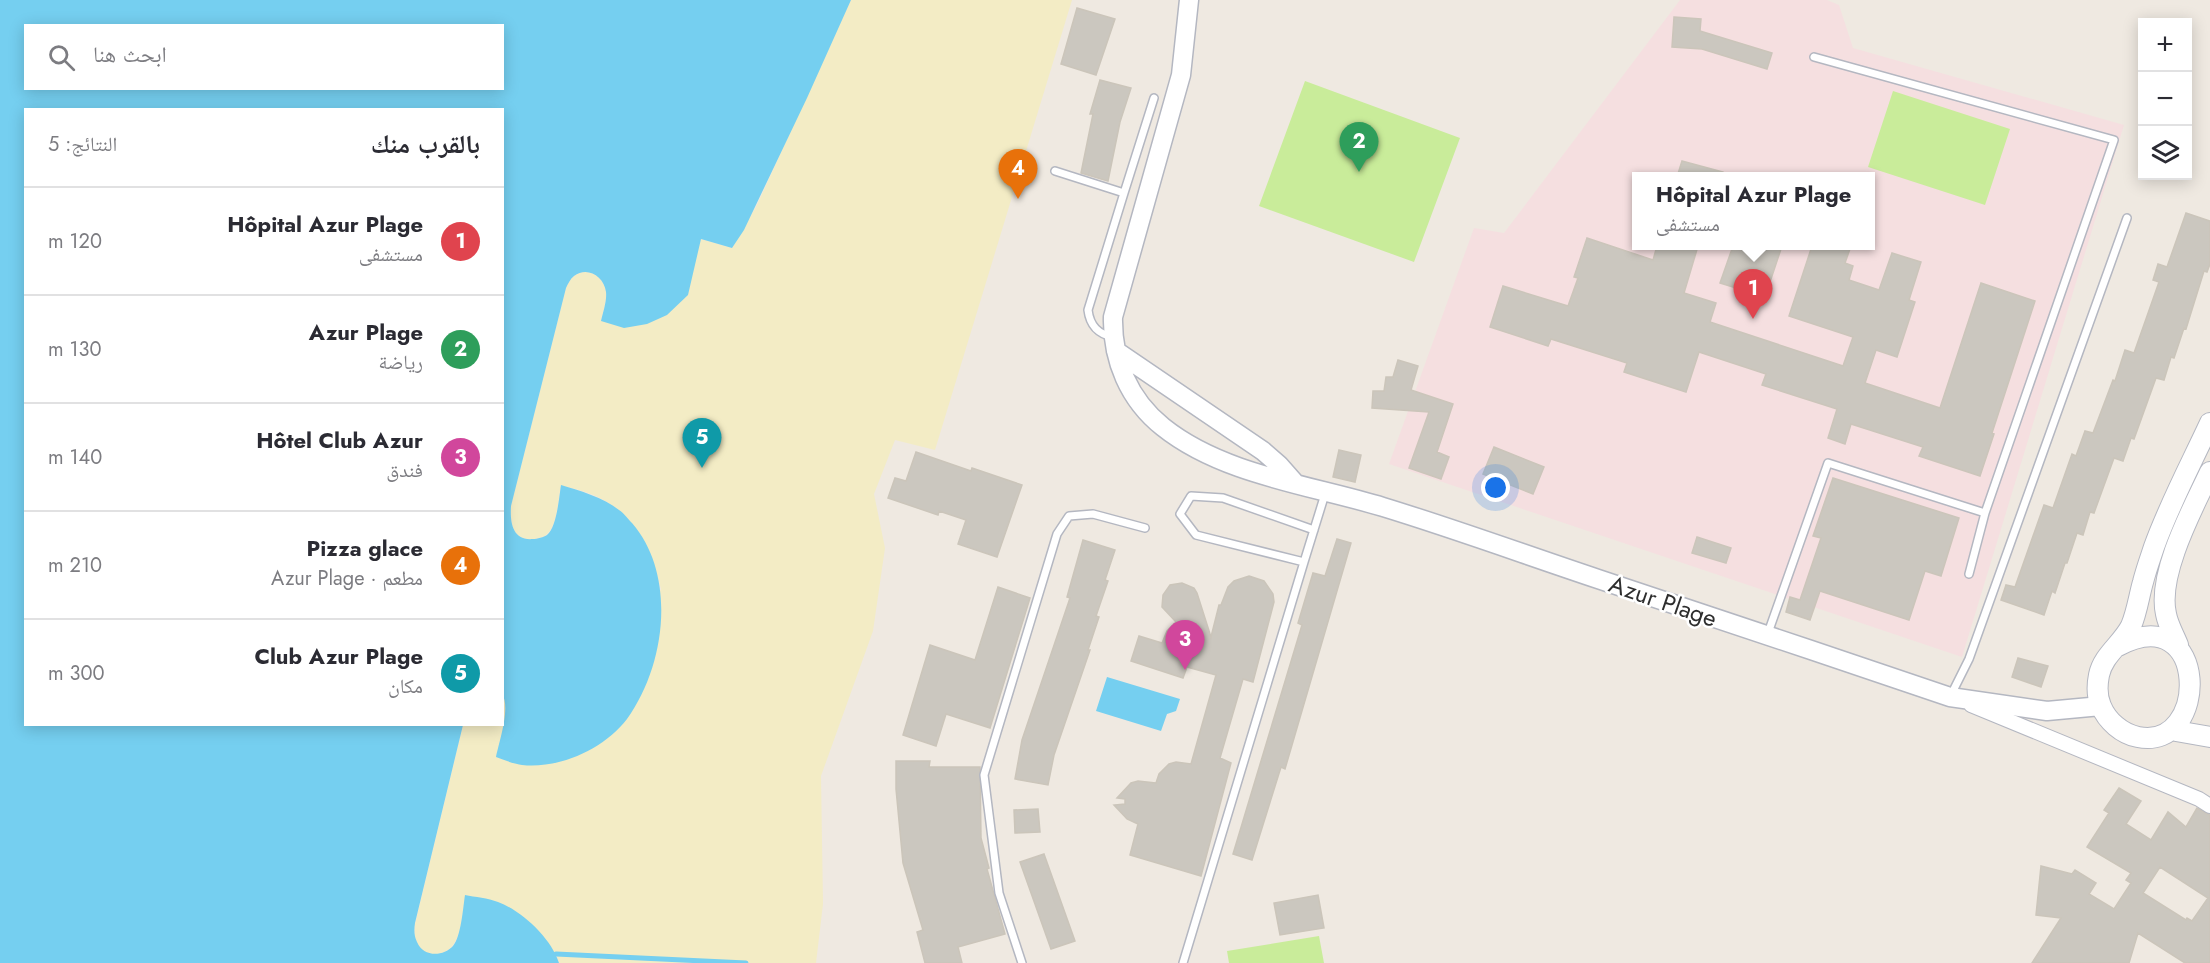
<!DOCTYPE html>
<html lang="ar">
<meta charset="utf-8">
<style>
:root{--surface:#fff;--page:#f7f7f7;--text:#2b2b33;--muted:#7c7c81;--line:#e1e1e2;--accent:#ea580c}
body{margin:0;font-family:Jost,"Noto Naskh Arabic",sans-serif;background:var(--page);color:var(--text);direction:rtl}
.controls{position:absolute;right:18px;top:18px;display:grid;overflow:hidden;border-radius:0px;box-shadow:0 3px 15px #0003}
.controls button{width:54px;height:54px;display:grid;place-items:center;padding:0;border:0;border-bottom:2px solid var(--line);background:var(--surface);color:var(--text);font:30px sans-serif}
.you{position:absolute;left:1496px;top:488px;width:21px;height:21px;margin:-15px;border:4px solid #fff;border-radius:50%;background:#1a73e8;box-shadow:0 0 0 9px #1a73e833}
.badge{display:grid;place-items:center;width:39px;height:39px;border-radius:50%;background:var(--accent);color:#fff;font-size:20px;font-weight:700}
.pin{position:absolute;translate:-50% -50px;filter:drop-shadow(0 2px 3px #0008)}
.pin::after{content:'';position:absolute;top:32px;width:21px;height:18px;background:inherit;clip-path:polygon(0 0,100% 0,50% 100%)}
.popup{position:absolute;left:1632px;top:172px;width:243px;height:78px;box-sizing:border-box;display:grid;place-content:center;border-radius:0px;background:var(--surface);filter:drop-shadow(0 2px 4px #0005);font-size:20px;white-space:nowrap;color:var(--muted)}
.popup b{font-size:22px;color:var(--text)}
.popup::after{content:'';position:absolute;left:50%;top:100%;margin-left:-12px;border:12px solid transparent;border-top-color:var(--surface)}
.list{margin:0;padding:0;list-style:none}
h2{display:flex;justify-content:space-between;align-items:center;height:78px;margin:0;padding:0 24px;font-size:26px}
h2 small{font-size:20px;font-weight:400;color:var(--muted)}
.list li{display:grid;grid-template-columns:39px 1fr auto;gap:18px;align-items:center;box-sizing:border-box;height:108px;padding:0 24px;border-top:2px solid var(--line)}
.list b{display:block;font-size:22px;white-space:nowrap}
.list p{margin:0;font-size:20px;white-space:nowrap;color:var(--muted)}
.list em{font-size:20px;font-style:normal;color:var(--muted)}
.icon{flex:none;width:33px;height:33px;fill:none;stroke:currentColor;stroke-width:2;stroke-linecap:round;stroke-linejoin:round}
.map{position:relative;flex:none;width:2210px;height:963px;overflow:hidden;direction:ltr}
.search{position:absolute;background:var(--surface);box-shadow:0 3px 15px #0003;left:24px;top:24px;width:480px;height:66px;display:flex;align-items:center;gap:15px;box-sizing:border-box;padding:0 21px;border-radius:0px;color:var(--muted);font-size:22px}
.panel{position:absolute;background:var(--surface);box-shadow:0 3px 15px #0003;left:24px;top:108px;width:480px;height:618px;border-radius:0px;direction:rtl}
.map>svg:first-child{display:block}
.medical{fill:#f5dfe0;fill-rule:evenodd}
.sand{fill:#f3ecc5}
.pitch{fill:#c9ec9a}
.water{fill:#75cff0;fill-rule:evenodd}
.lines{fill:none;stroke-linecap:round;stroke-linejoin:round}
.stream{stroke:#75cff0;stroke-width:5}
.building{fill:#cbc7bf;stroke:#cbc5ba;stroke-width:1.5;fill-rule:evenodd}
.service-casing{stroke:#b4b7c1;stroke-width:10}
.minor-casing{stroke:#b4b7c1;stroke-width:16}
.tertiary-casing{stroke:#b4b7c1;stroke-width:21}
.secondary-casing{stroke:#b4b7c1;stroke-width:22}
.service{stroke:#fff;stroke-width:7}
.minor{stroke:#fff;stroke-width:14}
.tertiary{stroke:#fff;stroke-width:18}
.secondary{stroke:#fff;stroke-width:20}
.labels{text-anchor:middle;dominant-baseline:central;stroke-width:5;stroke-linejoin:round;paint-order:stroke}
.street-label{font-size:24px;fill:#2e2e2e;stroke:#fff}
</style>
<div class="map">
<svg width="2210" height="963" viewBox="0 0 2210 963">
<rect width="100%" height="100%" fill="#efe9e1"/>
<path class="medical" d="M1680,0H1827L1839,5L1853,48L2124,125L1962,657L1389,464L1474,228L1504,233ZM1636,176H1870V246H1636Z"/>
<path class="sand" d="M851,0H1072L935,450L895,440L874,494L885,548L873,631L821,776L823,904L816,963H559L556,954L466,895C462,909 463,929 455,942C447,957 424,959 417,943C414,936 414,930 415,924L463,725L502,724L503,694C511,707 500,742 497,757C532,769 545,766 580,754L661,589C647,532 622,496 561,486C558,499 558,526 546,535C544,537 536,539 533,539C512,541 510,522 511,506L566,288C568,284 570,279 574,276C587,266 604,276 606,292C607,300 603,312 601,320L701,239L732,248L757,205Z"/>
<path class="pitch" d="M1305,81L1460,138L1414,262L1259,206Z
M1893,91L2010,129L1985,205L1868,167Z
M1319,936L1324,963H1229L1227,951Z"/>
<path class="water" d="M0,0H851L807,98L744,230L732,248L701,239L688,295L667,315L647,324L624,328L601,321C603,312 607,301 606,292C604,276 587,266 574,276C570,279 568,284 566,288L511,506C510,522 512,541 533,539C537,539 544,537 547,535C557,527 559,497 561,485C580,491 603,497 619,510C624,513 628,519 632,523C677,575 666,665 627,719C604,749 560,769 522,765C514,764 504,760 496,757C499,742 511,707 502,694V110H26V724L463,725L415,923C414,930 414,936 417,942C423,957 443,957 453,946C461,937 463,908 465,895C475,897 488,898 498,902C522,911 551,938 559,963H0ZM26,26H502V88H26Z
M1107,677L1180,699L1176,711L1167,714L1161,731L1096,711Z"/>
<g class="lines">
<path class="stream" d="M556,954L746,963"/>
</g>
<path class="building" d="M1077,8L1115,19L1096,75L1061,64Z
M1674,17L1701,19L1700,31L1772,53L1767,69L1702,49L1672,47Z
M1100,80L1131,88L1120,122L1108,181L1081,173L1093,114H1090Z
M1682,161L1723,172L1722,177H1677Z
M2186,213L2210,221V264L2207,272L2204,271L2186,329L2184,328L2174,358L2171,357L2164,380L2156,378L2134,439L2131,438L2123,461L2114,458L2094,513L2090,512L2083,535L2077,533L2067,563H2065L2055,593L2052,591L2044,615L2001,600L2006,585L2015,587L2044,505L2053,508L2072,454L2076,456L2085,431L2093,433L2113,380L2115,381L2125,350L2134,353L2159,282L2153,280L2158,264L2167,267Z
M1587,238L1653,260L1657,246H1698L1684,293L1716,303L1710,322L1843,366L1853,337L1789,316L1812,246H1851L1845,263L1853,266L1849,280L1879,290L1892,253L1921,262L1909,300L1915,302L1897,357L1876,350L1865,383L1940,408L1981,283L2035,301L1992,433L1994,434L1980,476L1919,456L1923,447L1851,424L1845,444L1828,438L1837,409L1762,385L1766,374L1699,352L1686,392L1624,372L1627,363L1551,339L1548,346L1490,327L1503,286L1568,306L1578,278L1574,277Z
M1733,246H1782L1765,297L1720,283Z
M1398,360L1418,366L1411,390L1453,404L1437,452L1449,457L1441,479L1409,468L1429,412L1372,408L1373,391H1384L1386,377H1393Z
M1494,447L1544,467L1533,494L1483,474Z
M1339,450L1361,455L1355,482L1333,477Z
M916,452L971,471L972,468L1022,485L997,557L958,544L966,520L939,511L938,515L888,498L895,478L906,481Z
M1833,478L1959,518L1941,576L1925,571L1909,620L1820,591L1810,620L1786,612L1790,597L1800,600L1821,538L1813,536Z
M1697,537L1731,548L1726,563L1692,553Z
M1337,539L1351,543L1285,769L1281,767L1252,860L1233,854L1302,625L1298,623L1313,573L1325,576Z
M1083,540L1115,550L1105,580L1108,581L1096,616L1099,617L1088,650H1090L1054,755L1048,785L1015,779L1022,740L1070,598L1067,597Z
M1249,576L1264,581L1273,594L1274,602L1253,682L1243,679L1220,758L1231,763L1201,876L1130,855L1138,824L1127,819L1114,805L1125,804V799L1117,798L1131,783L1138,781L1156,783L1159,774L1169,764L1176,762L1191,764L1216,675L1187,667L1183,678L1131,661L1139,636L1162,643L1167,631L1176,622L1162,607L1163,595L1170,585L1182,583L1194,588L1197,593L1211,637L1219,605H1221L1228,587L1234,581Z
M998,587L1030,598L990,728L946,714L936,746L903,735L930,645L975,660Z
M2018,658L2048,666L2041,687L2012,677Z
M896,761H930L929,767H980L981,838L989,868L987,869L1005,934L958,947L962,963H925L917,932L923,930L903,863L896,789Z
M2119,788L2141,801L2126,824L2151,840L2168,812L2186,827L2197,808L2210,815V963H2185L2138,933L2129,963H2032L2061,918L2036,915L2041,866L2072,874L2075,870L2096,883L2089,894L2114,909L2131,883L2126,880L2131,873L2087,847L2109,813L2104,810ZM2160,867L2208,898L2192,921L2187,918L2186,920L2143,893Z
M1038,809L1040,832L1015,833L1014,810Z
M1044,854L1075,941L1051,949L1020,862Z
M1318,895L1324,928L1280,935L1274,903Z"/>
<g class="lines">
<g class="service-casing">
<path id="service" d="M1814,57L2114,140L1985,513L1969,574
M1055,171L1124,193L1088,310C1090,326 1098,334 1113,337
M1124,193L1154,98
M1304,562L1325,494
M1768,633L1828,463L1985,513
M1950,697L1969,659L2127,218
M1022,963L999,893L984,775L1057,534L1069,516L1093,514L1145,528
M1183,963L1304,562L1196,535L1180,514L1191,496L1223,498L1314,530"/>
</g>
<g class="minor-casing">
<path id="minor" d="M1971,705L2199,799L2210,806"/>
</g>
<g class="tertiary-casing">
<path id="tertiary" d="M1189,0L1181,75L1113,317C1112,360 1129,400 1163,427C1223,475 1311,485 1383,507C1455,529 1526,555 1598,579C1715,618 1833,657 1950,697L2047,711L2101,706
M1116,351L1263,451L1279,465L1294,482"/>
</g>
<g class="secondary-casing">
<path id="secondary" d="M2178,645C2174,635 2168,625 2166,614C2157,574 2193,508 2210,472
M2118,646C2210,597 2210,752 2138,737C2122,734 2107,721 2101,706C2097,697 2097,685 2099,675C2103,655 2122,644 2131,626C2137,612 2139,596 2143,582C2146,570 2150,559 2154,547C2169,505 2191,464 2210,423
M2176,731L2210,737"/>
</g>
<use href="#service" class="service"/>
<use href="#minor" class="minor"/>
<use href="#tertiary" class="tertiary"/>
<use href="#secondary" class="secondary"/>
</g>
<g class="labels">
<g class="street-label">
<text transform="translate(1663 601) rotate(19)">Azur Plage</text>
</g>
</g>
</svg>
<div class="controls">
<button>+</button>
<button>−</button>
<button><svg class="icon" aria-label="layers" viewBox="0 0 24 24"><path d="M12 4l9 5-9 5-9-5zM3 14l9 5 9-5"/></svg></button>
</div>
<div class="you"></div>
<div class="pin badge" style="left:1753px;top:319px;background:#e0444e">1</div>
<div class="popup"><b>Hôpital Azur Plage</b>مستشفى</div>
<div class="pin badge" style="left:1359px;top:172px;background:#2e9e5b">2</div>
<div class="pin badge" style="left:1185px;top:670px;background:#d1479c">3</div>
<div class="pin badge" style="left:1018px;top:199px;background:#e8710a">4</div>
<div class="pin badge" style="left:702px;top:468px;background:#0f9aa8">5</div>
<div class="search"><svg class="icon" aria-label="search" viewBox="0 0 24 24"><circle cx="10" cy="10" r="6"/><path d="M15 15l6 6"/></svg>ابحث هنا</div>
<section class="panel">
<h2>بالقرب منك<small>النتائج: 5</small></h2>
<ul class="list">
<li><span class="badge" style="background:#e0444e">1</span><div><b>Hôpital Azur Plage</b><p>مستشفى</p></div><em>120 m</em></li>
<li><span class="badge" style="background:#2e9e5b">2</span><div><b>Azur Plage</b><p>رياضة</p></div><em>130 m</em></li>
<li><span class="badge" style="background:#d1479c">3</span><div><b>Hôtel Club Azur</b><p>فندق</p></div><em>140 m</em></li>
<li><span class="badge" style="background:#e8710a">4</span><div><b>Pizza glace</b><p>مطعم · Azur Plage</p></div><em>210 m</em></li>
<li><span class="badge" style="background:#0f9aa8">5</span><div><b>Club Azur Plage</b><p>مكان</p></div><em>300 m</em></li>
</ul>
</section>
</div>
